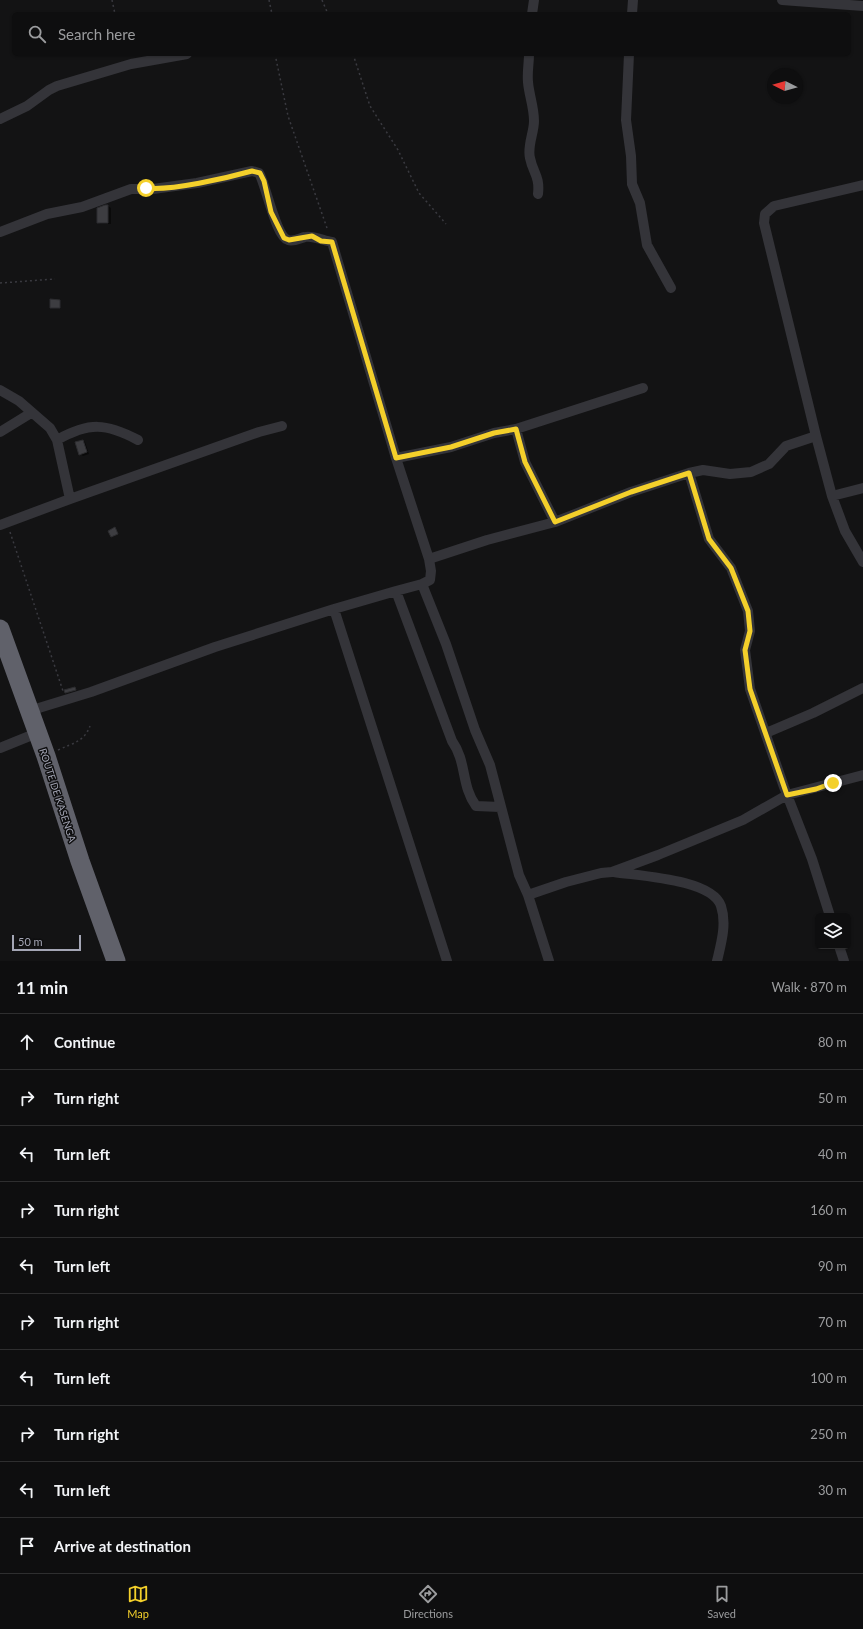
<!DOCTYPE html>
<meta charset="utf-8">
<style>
:root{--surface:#0e0e0f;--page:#171718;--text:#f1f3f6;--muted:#9b9c9e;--line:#2e2e2f;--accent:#f4d02b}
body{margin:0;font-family:Lato,sans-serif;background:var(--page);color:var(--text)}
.controls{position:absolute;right:12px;bottom:12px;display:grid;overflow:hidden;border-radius:6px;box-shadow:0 1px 3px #0004}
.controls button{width:36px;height:36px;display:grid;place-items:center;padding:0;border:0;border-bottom:1px solid var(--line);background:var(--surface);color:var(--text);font:20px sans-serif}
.compass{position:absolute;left:767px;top:68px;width:36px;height:36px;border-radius:50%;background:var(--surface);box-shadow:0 1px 3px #0004;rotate:275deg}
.scale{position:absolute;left:12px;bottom:10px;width:69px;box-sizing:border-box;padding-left:4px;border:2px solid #a4a6b5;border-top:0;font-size:11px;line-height:14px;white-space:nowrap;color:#a4a6b5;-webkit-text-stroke:3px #0e0e0f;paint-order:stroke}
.stop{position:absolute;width:12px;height:12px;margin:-9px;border:3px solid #f4d02b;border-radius:50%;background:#fff}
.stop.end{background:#f4d02b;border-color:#fff;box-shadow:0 1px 4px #0008}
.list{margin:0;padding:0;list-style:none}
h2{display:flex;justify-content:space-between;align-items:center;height:52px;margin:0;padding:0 16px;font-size:17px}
h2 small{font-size:13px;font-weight:400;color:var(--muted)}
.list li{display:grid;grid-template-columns:26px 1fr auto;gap:12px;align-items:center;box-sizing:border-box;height:56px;padding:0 16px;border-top:1px solid var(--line)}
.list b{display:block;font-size:15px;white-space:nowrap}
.list em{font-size:13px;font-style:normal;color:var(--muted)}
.icon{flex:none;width:22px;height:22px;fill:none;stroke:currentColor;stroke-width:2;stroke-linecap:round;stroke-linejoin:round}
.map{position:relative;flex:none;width:863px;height:961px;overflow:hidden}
.search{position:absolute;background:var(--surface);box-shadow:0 1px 3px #0004;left:12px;right:12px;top:12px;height:44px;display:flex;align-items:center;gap:10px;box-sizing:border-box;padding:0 14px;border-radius:6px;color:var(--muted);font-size:15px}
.sheet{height:612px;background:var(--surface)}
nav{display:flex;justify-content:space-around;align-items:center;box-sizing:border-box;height:56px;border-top:1px solid var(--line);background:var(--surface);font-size:11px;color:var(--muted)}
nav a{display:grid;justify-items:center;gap:2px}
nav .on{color:var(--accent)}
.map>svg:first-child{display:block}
.shadow{fill:#0007}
.building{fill:#3d3d41;stroke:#2d2d30}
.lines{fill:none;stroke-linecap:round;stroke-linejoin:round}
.path{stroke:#3a3a40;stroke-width:1.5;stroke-dasharray:2 3;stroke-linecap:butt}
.street{stroke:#343439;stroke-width:10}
.highway{stroke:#60616a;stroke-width:19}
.route{stroke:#f4d02b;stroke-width:5}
.labels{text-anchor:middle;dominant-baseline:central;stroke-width:3;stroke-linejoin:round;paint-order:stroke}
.street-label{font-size:10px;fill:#a4a6b5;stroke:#0e0e0f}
</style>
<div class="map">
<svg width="863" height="961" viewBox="0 0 863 961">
<rect width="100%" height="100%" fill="#131314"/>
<path class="shadow" d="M108,206L111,208V224H101L98,223V209Z
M83,441L85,442L89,454L83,456L80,454Z"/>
<path class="building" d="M105,205H108V223H97V208Z
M50,299L60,300V308H50Z
M83,440L87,452L79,455L75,442Z
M115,527L118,534L111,537L108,531Z
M75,687L76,690L65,693L64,690Z"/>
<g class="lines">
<path class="path" d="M112,0L115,14
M269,0L272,14
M322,0L328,14
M275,54L288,116L328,231
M353,54L370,106L398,150L419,193L446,224
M0,283L55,279
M10,532L63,691
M58,750C73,743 84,742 90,726"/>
<path class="street" d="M782,0L863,6
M532,14L534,0
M632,14L633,0
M529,54C529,63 527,73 528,82C529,95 534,107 534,121C534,133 527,146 530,158C533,173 540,176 538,194
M629,54L626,120L631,156L632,184L640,203L647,245L671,288
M0,119L27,106L49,90L57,86L131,64L187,54
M863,185L774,206L765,214L764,223L816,436L832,496L845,531L863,562
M0,232L47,214L82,207L131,189H153L197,183L252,171L259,173C266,185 276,237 288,240C294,242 300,238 305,237C313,235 324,241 332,242L396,458L429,559L431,571L430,580L422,584
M0,390L19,401L50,428L57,440L70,499L0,525
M516,429L525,462L555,522L631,492L689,473L703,470L730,474L751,472L769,464L786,446L816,436
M0,432L31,413
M57,440C89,422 106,423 138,440
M396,458L451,447L494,433L516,429L643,388
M689,473L709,539L731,568L748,611L750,631L745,650L750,689L784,787L812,859L830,916
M832,496L863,488
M70,499L259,432L282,426
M429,559L487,540L555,522
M396,591L422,584L446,644L475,730L490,765L519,875L528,895L549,961
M334,609L447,961
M29,711L91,692L215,647L334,609L396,591L452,741C467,762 461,786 476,806L500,807
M766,733L813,713L863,688
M0,748L37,733
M614,872C639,876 712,879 721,906C727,924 721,944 717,961
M528,895L566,882L601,873L612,872L658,855L743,820L787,795L863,775
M839,946L844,961"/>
<path class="highway" d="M0,629L46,756L80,861L116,961"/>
</g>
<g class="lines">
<path class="route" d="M146,188C171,191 227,178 252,171L260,173L264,181L271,212L284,238L289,240L312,236L321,241L332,242L396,458L451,447L494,433L516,429L525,462L555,522L631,492L689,473L709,539L731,568L748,611L750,631L745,650L750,689L787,795L816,789L833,783"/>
</g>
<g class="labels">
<g class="street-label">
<text transform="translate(58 795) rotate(72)">ROUTE DE KASENGA</text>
</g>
</g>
</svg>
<div class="controls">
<button><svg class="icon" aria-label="layers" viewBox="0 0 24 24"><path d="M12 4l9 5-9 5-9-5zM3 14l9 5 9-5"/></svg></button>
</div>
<svg class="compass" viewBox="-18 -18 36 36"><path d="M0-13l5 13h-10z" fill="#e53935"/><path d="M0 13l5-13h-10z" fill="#9b9c9e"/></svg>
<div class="scale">50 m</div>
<div class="stop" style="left:146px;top:188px"></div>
<div class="stop end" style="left:833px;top:783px"></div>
<div class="search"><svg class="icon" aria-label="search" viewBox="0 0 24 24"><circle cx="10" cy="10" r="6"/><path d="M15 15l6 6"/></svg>Search here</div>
</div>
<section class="sheet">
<h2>11 min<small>Walk · 870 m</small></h2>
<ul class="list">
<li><svg class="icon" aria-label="ahead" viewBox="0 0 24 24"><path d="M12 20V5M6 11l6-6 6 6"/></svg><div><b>Continue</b></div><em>80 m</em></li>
<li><svg class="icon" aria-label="right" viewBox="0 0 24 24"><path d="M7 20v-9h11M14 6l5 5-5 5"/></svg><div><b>Turn right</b></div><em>50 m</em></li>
<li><svg class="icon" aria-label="left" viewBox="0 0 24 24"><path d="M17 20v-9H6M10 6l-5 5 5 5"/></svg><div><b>Turn left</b></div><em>40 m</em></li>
<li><svg class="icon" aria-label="right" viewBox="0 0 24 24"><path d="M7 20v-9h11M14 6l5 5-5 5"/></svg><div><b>Turn right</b></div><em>160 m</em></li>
<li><svg class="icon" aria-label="left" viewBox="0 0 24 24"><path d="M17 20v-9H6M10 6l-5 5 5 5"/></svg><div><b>Turn left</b></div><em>90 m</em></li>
<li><svg class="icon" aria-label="right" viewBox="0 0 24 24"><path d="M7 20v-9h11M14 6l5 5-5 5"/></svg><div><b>Turn right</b></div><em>70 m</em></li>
<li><svg class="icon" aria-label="left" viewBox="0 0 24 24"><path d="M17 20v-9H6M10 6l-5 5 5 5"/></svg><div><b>Turn left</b></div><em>100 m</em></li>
<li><svg class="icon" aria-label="right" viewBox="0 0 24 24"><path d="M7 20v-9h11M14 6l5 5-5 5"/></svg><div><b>Turn right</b></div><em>250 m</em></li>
<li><svg class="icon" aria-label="left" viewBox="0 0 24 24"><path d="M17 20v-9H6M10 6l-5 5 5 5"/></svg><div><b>Turn left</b></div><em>30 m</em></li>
<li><svg class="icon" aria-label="arrive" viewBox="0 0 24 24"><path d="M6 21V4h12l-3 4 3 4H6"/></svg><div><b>Arrive at destination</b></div></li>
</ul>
</section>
<nav>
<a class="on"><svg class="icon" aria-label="map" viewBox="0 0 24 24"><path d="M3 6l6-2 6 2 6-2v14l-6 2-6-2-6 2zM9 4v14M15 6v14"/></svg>Map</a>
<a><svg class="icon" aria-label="directions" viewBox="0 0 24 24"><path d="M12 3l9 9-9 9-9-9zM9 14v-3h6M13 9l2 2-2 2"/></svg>Directions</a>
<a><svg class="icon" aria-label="saved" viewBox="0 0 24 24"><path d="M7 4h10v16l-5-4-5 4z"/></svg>Saved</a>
</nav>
